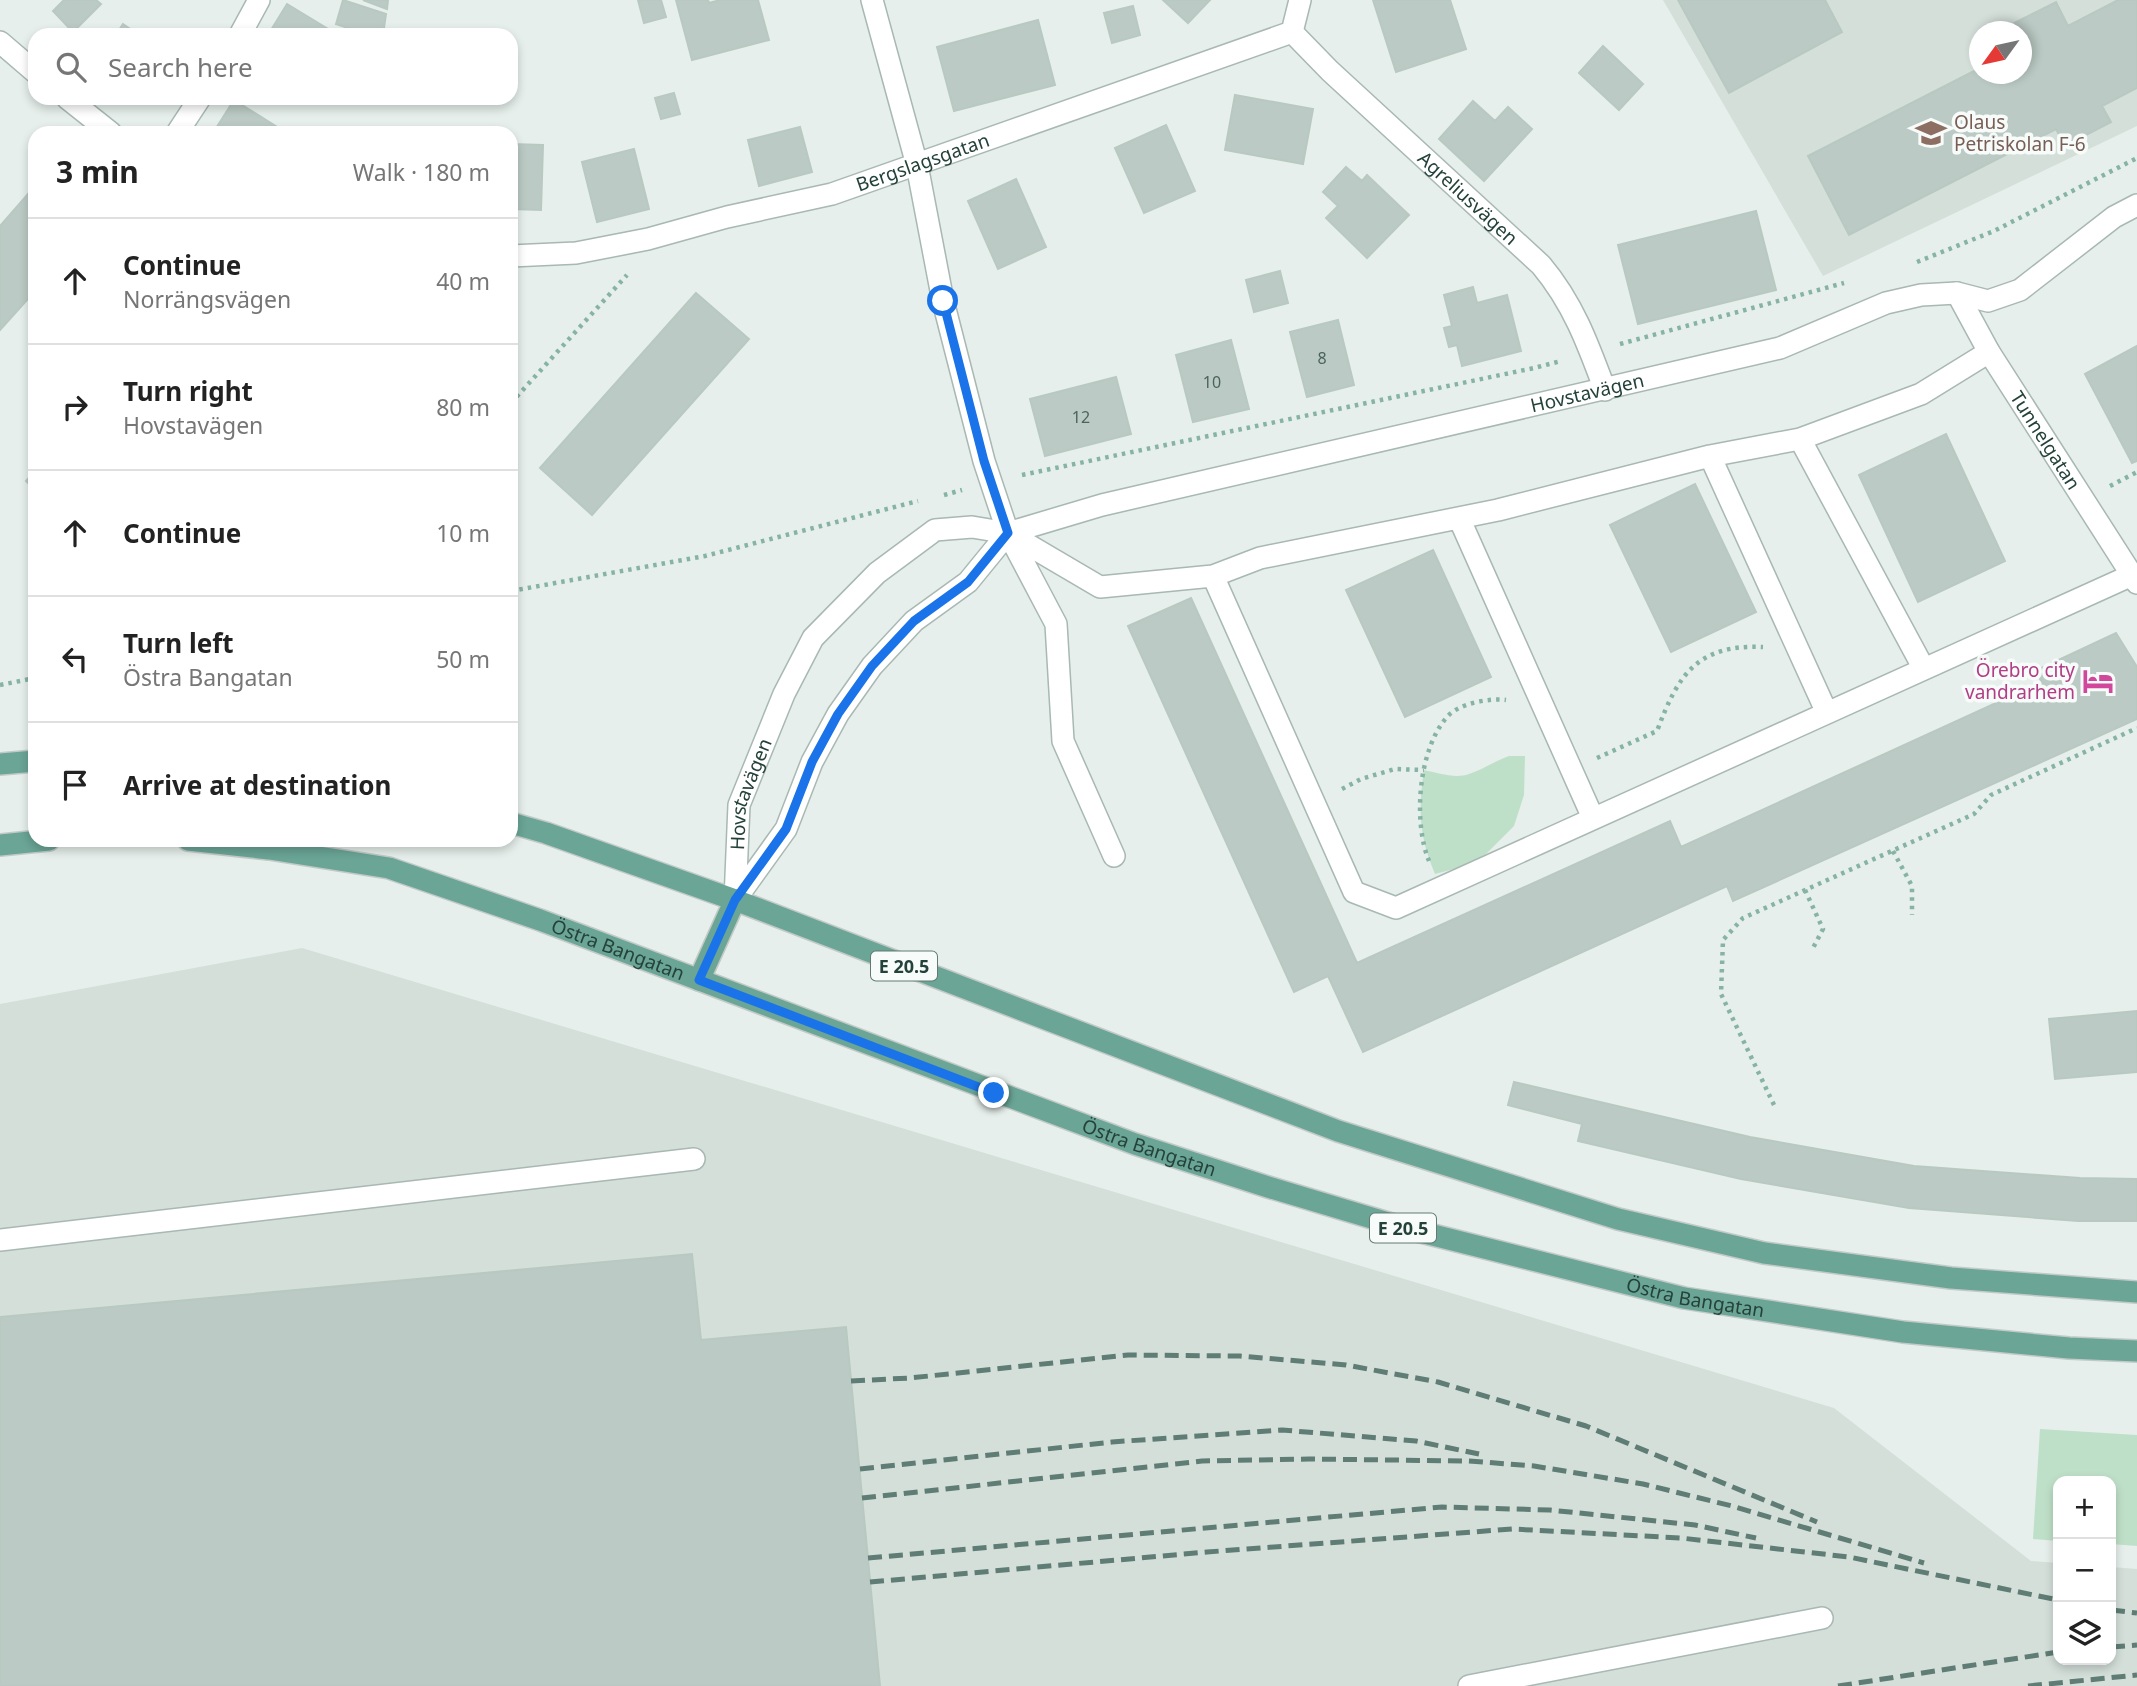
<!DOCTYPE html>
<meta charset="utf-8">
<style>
:root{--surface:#fff;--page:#f2f2f2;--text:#222;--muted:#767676;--line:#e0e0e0}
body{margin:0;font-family:"Noto Sans",sans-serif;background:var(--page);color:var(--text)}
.controls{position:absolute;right:21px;bottom:21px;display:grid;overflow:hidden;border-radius:14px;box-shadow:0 4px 10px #0003}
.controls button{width:63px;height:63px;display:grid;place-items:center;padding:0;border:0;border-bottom:2px solid var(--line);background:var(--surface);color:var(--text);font:35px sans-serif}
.compass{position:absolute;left:1969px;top:21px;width:63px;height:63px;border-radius:50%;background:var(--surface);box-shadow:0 4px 10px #0003;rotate:237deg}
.stop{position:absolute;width:21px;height:21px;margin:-16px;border:5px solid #1a73e8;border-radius:50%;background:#fff}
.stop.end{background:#1a73e8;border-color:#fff;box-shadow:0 2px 7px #0008}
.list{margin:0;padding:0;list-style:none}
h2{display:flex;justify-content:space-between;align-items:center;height:91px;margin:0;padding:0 28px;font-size:30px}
h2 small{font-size:23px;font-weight:400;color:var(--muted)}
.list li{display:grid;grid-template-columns:46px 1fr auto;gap:21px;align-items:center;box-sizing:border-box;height:126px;padding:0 28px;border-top:2px solid var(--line)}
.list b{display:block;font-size:26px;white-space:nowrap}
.list p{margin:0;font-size:23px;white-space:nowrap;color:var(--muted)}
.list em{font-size:23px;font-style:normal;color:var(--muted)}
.icon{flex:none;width:38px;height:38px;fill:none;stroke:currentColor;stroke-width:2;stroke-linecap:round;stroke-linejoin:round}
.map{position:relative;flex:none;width:2137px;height:1686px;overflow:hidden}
.search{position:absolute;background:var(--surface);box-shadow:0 4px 10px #0003;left:28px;top:28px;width:490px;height:77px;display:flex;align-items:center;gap:18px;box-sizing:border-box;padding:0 24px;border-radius:21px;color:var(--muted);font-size:26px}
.panel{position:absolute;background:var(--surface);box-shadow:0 4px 10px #0003;left:28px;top:126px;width:490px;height:721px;border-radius:21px}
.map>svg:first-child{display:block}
.built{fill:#d4dfda;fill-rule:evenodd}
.green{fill:#bfe0c8}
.building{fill:#bbcac4;stroke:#b8c9c2;stroke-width:2}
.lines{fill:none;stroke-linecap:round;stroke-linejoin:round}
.service-casing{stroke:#a8b8b2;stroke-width:24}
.minor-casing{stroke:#a8b8b2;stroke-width:24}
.tertiary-casing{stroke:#a8b8b2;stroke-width:24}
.primary-casing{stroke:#c2cac8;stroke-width:24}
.path{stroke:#86b3a5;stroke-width:4.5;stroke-dasharray:3.5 5;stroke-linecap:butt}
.service{stroke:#fff;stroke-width:21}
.minor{stroke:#fff;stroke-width:21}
.tertiary{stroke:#fff;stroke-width:21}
.primary{stroke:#6aa596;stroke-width:21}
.rail{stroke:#5f7d75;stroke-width:5;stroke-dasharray:14 7;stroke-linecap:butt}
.route{stroke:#1a73e8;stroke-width:9}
.labels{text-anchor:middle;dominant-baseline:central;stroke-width:7;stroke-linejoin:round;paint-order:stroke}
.number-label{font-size:16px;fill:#4a645c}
.shield{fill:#f7fbf9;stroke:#637a73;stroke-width:2}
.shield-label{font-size:18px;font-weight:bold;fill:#24423a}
.education-label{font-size:19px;fill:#785e54;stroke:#f7fbf9;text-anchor:start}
.street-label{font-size:19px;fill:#24423a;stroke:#f7fbf9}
.hotel-label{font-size:19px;fill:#b23c85;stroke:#f7fbf9;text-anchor:end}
</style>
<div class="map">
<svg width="2137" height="1686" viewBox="0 0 2137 1686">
<rect width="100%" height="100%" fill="#e6efeb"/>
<path class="built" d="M1663,0H2137V126L1823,276ZM1980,32H2022V74H1980Z
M302,948L1834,1408L2031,1561L2058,1563V1660H2111V1567L2137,1569V1686H0V1004Z"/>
<path class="green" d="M1509,756H1525L1524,795L1514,826L1486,854L1465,866L1435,874C1419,836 1418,810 1424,770C1438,773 1455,779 1469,774C1482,770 1495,761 1509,756Z
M2040,1429L2137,1435V1546L2111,1544V1481H2058V1541L2033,1539Z"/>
<path class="building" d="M64,0H96L101,4L73,32L53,11Z
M343,0L386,14L383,35H369L336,24Z
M363,0H388L387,9Z
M638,0H661L666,17L644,23Z
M676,0H708L709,3L720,0H758L769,40L692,60Z
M1163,0H1210L1188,23Z
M1373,0H1450L1466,49L1396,72Z
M1678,0H1825L1842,32L1729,93Z
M2118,0H2137V88L2102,106L2111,122L2065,146L2056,129L1849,235L1808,156L1980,68V74H2022V32L2000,30L2056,2L2068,26Z
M287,4L338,35H268Z
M1133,6L1140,35L1112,43L1104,13Z
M1038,20L1055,85L954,111L937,47Z
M123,24L139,35H116Z
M1603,46L1643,84L1619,110L1579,73Z
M674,93L680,114L661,119L655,98Z
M1235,95L1313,109L1303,164L1225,150Z
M234,100L285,132L284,133H213Z
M1473,101L1495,121L1508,107L1532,129L1484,181L1439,139Z
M1166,125L1195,191L1144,213L1115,148Z
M800,127L812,172L759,186L748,140Z
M511,144L543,145L541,210L511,209Z
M634,149L649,209L597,222L582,162Z
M1346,167L1362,181L1367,175L1409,215L1367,258L1326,218L1338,206L1323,192Z
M1016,179L1046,247L998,269L968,201Z
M35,186V291L0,330V226Z
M1756,211L1776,290L1638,324L1618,245Z
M1280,271L1288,303L1254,312L1246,280Z
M1473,287L1477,303L1507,295L1521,351L1462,366L1457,345L1449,347L1444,328L1452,326L1444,295Z
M696,293L749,339L592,515L540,468Z
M1338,320L1354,385L1307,397L1290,332Z
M1231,340L1249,409L1193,422L1176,355Z
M2137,346V461L2132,463L2085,374Z
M1116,377L1131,434L1045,456L1030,399Z
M1946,434L2005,561L1918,602L1859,475Z
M35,471V490L26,481Z
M1695,484L1756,612L1671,652L1610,525Z
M1433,550L1491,677L1405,717L1346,590Z
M1191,598L1357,963L1670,821L1681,847L2042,682L2035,671L2116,633L2137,667V719L1733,901L1727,886L1363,1052L1328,976L1294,992L1128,626Z
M2137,1011V1072L2055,1079L2049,1019Z
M1514,1082L1750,1137L1914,1166L2080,1178L2137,1179V1221H2078L1909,1208L1741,1179L1578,1141L1582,1124L1508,1105Z
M692,1254L701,1340L846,1327L880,1686H0V1317Z"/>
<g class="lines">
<g class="service-casing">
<path id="service" d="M1800,439L1924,669
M1710,456L1827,713
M1459,518L1593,818
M1008,533L1100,587L1213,576L1260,558L1498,510L1710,456L1800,439L1921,394L1989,352
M1008,533L1056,624L1063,741L1114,856
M1213,576L1354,892L1396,908L2132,575
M0,1240L694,1159
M1469,1686L1822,1618"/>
</g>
<g class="minor-casing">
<g id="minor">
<path d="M872,0L917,165L943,301L984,461L1008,533"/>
<path id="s1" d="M1292,32L1330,71L1541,265C1573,303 1588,344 1605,390"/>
<path d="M240,35L259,0"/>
<path d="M0,42L35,72"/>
<path d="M67,98L111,133"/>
<path d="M177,133L200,98"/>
<path id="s2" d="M511,256L576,253L648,239L727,217L832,194L1292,32L1300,0"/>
<path id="s3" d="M1957,293L1989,352L2137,583"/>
</g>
</g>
<g class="tertiary-casing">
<g id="tertiary">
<path id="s4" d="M735,900L739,805L784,694L813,638L877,573L935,530L972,527L1008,533L1102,505L1780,348L1886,303L1921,295L1957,293L1988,301L2020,290L2114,217L2137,205"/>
<path d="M735,900L786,829L812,762L838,714L872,666L914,621L968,582L1008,533"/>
</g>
</g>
<g class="primary-casing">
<g id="primary">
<path d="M0,764L35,761"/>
<path d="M511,823L546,833L735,900L1338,1131L1618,1219L1764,1253L1951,1278L2137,1292"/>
<path id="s5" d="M188,840L269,849L389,868L540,920L1135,1144L1268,1187L1405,1228L1684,1298L1903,1332L2069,1348L2137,1351"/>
<path d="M0,845L49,840"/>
<path d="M699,980L735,900"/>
</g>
</g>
<path class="path" d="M1917,262L1994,231L2137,158
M1620,344L1844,283
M511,403L627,275
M1022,475L1534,368L1561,361
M2110,486L2137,472
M944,495L962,490
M511,591L705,556L918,501
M0,685L35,678
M1597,758L1657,731C1678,675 1697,644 1763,647
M1342,789L1361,779L1395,769L1424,770
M1893,851L1912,886V915
M1429,861C1413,822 1418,750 1447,717C1459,703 1489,698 1506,700
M1805,890L1823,929L1813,948
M1774,1105L1721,994L1723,940L1743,918L1974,814L1991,795L2137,728"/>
<use href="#service" class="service"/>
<use href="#minor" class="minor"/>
<use href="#tertiary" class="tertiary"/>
<use href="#primary" class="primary"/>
<path class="rail" d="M851,1381L910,1378L1128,1355L1240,1356L1346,1365L1438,1382L1586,1426L1817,1522
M860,1469L1112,1442L1282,1430L1416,1441L1479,1454
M862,1498L1202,1461L1309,1459L1469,1461L1534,1466L1643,1484L1732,1506L1924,1563
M868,1558L1442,1507L1550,1510L1695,1525L1756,1538
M870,1582L1207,1552L1512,1529L1681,1538L1849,1557L2058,1600
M2111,1610L2137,1613
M2111,1647L2137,1645
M1838,1686L2058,1652
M2028,1686L2137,1675"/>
</g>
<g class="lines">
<path class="route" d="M943,301L984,461L1008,533L968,582L914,621L872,666L838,714L812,762L786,829L735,900L699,980L994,1093"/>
</g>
<defs>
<g id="school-bare" transform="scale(2.415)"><path d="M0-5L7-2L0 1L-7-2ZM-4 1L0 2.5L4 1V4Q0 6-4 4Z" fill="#8d6e63" stroke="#f7fbf9" stroke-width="2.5" paint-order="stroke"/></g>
<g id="hotel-bare" transform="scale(2.415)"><path d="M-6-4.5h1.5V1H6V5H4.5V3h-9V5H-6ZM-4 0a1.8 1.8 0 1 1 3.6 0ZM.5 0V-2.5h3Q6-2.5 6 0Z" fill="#d1479c" stroke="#f7fbf9" stroke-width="2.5" paint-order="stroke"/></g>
</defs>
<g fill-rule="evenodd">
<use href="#school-bare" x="1931" y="133"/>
<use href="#hotel-bare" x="2098" y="681"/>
</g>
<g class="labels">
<g class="number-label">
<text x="1322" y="358">8</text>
<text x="1212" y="382">10</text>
<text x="1081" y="417">12</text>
</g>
<g class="shield">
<rect x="871" y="951.5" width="66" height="29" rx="5"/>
<rect x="1370" y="1213.5" width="66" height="29" rx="5"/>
</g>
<g class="shield-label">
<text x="904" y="966">E 20.5</text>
<text x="1403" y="1228">E 20.5</text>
</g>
<g class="education-label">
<text x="1954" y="122">Olaus<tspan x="1954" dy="22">Petriskolan F-6</tspan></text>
</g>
<g class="street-label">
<text stroke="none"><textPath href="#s2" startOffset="424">Bergslagsgatan</textPath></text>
<text stroke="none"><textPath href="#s1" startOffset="242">Agreliusvägen</textPath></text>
<text stroke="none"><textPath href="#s4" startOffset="1111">Hovstavägen</textPath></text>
<text stroke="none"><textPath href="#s3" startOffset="172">Tunnelgatan</textPath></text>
<text stroke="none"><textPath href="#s4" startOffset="108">Hovstavägen</textPath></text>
<text stroke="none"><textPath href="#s5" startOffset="446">Östra Bangatan</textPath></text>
<text stroke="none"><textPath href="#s5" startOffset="1013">Östra Bangatan</textPath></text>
<text stroke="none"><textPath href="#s5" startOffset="1580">Östra Bangatan</textPath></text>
</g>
<g class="hotel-label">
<text x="2075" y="670">Örebro city<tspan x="2075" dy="22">vandrarhem</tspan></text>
</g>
</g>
</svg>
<div class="controls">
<button>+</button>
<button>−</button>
<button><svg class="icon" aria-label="layers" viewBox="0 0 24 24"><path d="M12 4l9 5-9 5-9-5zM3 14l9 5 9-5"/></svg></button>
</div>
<svg class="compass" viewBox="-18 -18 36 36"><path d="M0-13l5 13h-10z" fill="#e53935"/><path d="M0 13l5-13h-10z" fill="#767676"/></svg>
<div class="stop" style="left:943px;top:301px"></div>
<div class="stop end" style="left:994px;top:1093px"></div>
<div class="search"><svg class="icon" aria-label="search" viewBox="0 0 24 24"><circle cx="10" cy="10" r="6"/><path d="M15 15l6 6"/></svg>Search here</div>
<section class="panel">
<h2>3 min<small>Walk · 180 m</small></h2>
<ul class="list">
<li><svg class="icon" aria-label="ahead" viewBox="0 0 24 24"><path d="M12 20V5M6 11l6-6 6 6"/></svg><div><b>Continue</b><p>Norrängsvägen</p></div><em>40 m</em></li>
<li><svg class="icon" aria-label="right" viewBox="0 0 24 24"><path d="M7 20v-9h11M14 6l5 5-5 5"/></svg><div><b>Turn right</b><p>Hovstavägen</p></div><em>80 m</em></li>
<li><svg class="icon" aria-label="ahead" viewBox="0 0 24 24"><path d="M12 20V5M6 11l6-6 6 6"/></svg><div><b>Continue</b></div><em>10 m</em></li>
<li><svg class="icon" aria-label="left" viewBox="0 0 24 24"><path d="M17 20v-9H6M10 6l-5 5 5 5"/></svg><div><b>Turn left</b><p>Östra Bangatan</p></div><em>50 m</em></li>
<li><svg class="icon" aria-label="arrive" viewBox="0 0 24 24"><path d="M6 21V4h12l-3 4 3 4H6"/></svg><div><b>Arrive at destination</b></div></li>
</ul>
</section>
</div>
